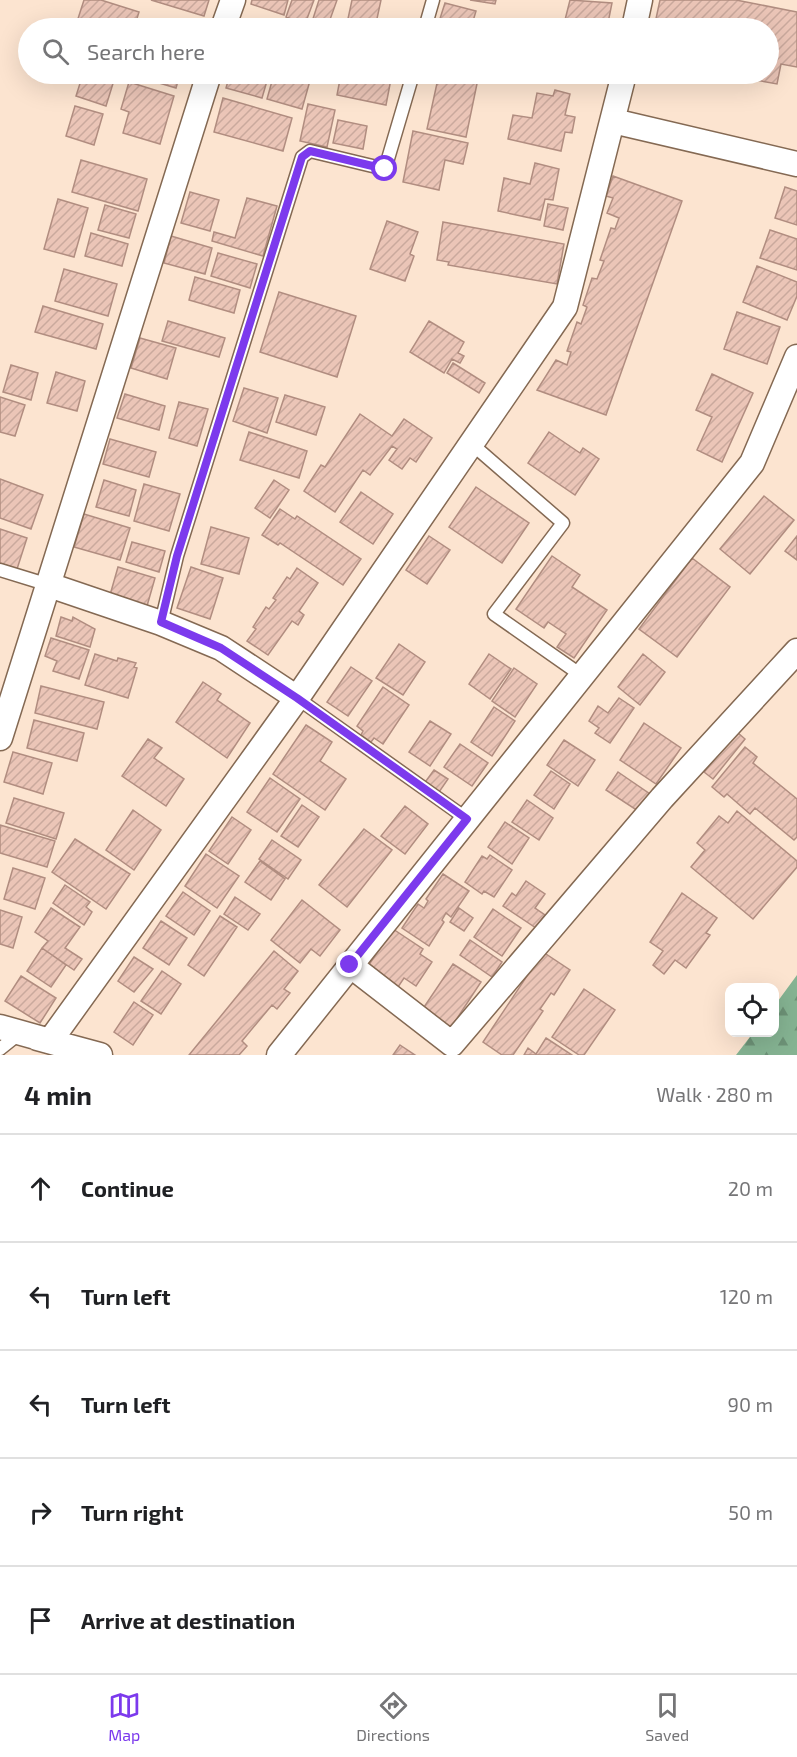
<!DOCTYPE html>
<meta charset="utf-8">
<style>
:root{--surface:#fff;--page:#f6f6f6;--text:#202124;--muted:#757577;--line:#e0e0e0;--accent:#7c3aed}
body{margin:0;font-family:"Exo 2",sans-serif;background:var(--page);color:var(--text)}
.controls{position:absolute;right:18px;bottom:18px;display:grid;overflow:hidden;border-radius:12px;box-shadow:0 6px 24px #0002}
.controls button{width:54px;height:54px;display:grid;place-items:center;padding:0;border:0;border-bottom:2px solid var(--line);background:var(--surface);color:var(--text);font:30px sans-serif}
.stop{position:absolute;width:18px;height:18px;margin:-14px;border:4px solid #7c3aed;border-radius:50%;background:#fff}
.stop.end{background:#7c3aed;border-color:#fff;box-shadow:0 2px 6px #0008}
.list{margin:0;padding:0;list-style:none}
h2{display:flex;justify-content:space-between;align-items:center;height:78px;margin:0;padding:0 24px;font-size:26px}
h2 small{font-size:20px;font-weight:400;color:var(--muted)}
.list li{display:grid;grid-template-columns:39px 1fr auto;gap:18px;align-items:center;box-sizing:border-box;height:108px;padding:0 24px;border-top:2px solid var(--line)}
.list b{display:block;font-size:22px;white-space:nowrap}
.list em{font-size:20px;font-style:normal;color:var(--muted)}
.icon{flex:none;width:33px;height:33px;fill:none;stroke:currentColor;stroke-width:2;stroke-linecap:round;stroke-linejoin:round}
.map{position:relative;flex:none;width:797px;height:1055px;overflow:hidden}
.search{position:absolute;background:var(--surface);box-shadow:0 6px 24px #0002;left:18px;right:18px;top:18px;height:66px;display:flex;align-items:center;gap:15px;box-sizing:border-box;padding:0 21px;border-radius:33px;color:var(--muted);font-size:22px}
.sheet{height:618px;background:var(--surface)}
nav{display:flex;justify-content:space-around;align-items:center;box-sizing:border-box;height:84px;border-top:2px solid var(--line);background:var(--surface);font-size:16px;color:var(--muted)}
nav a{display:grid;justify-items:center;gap:3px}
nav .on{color:var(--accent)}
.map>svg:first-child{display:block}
.forest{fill:url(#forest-firs)}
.building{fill:url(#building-hatch);stroke:#b18d80;stroke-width:1.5}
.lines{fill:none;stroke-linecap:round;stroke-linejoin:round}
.lane-casing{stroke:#846953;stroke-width:15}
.street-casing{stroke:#846953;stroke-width:27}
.lane{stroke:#fff;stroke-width:12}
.street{stroke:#fff;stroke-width:24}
.route{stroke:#7c3aed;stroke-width:8}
</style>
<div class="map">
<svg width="797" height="1055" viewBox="0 0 797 1055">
<defs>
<pattern id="forest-firs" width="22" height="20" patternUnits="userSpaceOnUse" patternTransform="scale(1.5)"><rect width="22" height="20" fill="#85b392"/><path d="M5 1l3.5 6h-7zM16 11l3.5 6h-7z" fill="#6d9277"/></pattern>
<pattern id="building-hatch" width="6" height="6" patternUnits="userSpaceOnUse" patternTransform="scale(1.5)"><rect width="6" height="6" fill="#ebc5b7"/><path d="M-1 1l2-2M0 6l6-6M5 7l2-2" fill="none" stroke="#caa99d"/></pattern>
</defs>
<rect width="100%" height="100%" fill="#fce4d0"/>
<path class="forest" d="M797,975V1055H736L753,1033L774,1032L775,1005Z"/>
<path class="building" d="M84,0H101L139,12L134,28H75Z
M151,0H209L204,16Z
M252,0H288L284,15L251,4Z
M292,0H314L305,24L286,17Z
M319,0H337L327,28L311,25Z
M352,0H381L375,28H346Z
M470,0H496L495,4Z
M570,0L612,3L607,28H583L564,24Z
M660,0H736L797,12V67L781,64L777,84L723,74H768V28H654Z
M445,3L476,11L471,28H437Z
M264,22L289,28H262Z
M83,74H102L115,77L106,106L76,96Z
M129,74H180L176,88Z
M230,74H269L262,98L226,88Z
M274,74H300L311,77L302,109L267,99Z
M341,74H362L391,79L386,105L337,95Z
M439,74H479L466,137L427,129Z
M129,82L174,96L160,144L123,133L129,112L121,109Z
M555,90L570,94L565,115L575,117L572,133L565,132L561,151L508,139L513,115L532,118L537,93L553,96Z
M223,98L292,118L283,151L214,132Z
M308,104L335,110L327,147L300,141Z
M75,106L103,114L94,145L66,136Z
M338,120L367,126L363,149L333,143Z
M413,131L468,143L463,164L445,160L439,190L403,182Z
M81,160L147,179L138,211L72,192Z
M535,163L559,169L553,200L545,199L540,220L498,211L504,178L530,184Z
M613,176L682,201L606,415L537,390L556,360L567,365L571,352L567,351L577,322L581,324L587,307L583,305L592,278L597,279L604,261L600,260L611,228L615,229L619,218L607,213L613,198L606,196Z
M785,187L797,191V225L775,218Z
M190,192L219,200L210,231L181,223Z
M247,198L277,206L263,256L212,241L214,232L235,238Z
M58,199L88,208L74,257L44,249Z
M548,204L568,208L563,230L544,226Z
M105,205L136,214L129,238L98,230Z
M387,221L418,232L410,254L414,256L405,281L370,269Z
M443,222L564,244L557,284L448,265L449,262L437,260Z
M770,230L797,239V270L760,258Z
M91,233L128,244L122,266L85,256Z
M171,236L212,248L205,274L164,263Z
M218,253L257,264L250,288L211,276Z
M757,266L797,282V296L787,320L743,302Z
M64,269L117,284L108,316L55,301Z
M195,277L240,290L234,313L189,300Z
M279,292L356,316L337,377L260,352Z
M43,306L103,324L96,349L35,332Z
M737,312L780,327L767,364L724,349Z
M168,321L225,338L219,357L162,341Z
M429,321L464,342L458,353L464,356L460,363L452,359L444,373L410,352Z
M140,338L176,348L167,379L131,368Z
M453,363L485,383L479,393L447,373Z
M11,365L38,373L31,400L3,392Z
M56,372L85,381L77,411L47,403Z
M712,374L753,393L722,462L697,450L712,417L696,410Z
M244,388L278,398L267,433L233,421Z
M125,394L165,406L159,430L117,418Z
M285,395L325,407L316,435L276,422Z
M0,397L25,405L15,436L0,432Z
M179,402L208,409L197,446L169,438Z
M360,414L392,436L404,419L432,438L416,462L410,458L402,469L389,460L397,449L392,446L370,475L363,470L335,512L304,491L321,465L325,467Z
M249,432L307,451L299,478L240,460Z
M549,432L580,453L583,448L599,459L575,495L528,463Z
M110,439L156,452L149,477L103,464Z
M0,479L43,495L31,529L0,518Z
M104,480L136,490L129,516L96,507Z
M274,480L289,490L270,518L255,508Z
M144,484L180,494L169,531L134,521Z
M476,487L529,523L502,563L449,527Z
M361,492L393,514L373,544L340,522Z
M764,496L794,520L750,574L720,549Z
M280,509L295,519L297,516L361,559L343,585L280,543L278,545L262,535Z
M84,514L130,528L120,560L74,547Z
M211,527L249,538L239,574L201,564Z
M0,529L27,538L17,569L0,563Z
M429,536L450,550L427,584L406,570Z
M797,536V560L785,551Z
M132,542L165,551L159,572L126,562Z
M552,556L580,575L572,587L607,610L574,658L557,647L566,634L548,622L544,628L516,609Z
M692,558L730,587L677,657L639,629Z
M118,567L155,578L147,606L110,595Z
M191,567L223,578L210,619L177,608Z
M297,568L318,583L299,611L304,615L298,625L292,621L268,655L247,641L256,629L253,627L266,607L269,609L276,600L273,598L287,577L290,579Z
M61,617L72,621L73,617L95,629L90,647L56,636Z
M51,638L89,650L79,679L53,671L57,661L45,656Z
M399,644L425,662L403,695L376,678Z
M95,654L117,661L118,658L136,663L134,667L137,668L128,698L85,685Z
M489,654L511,669L490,699L469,684Z
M643,654L665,672L640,705L618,687Z
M351,667L372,681L348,716L327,702Z
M514,668L537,684L515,717L492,701Z
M203,682L221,694L217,700L250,723L227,758L176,722Z
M41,686L104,702L97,729L35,713Z
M383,687L409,705L383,744L374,738L371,742L361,735L363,731L357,726Z
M619,698L634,708L610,743L595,733L599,728L589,721L598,706L608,713Z
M494,707L515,721L492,756L471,742Z
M34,720L84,733L77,761L27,748Z
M430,721L451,734L430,766L409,752Z
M644,723L681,748L656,784L620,760Z
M306,725L332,742L320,761L346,779L325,810L273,774Z
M737,732L745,739L713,779L704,772Z
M148,739L162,748L154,758L184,779L166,806L122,776Z
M564,740L595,760L578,786L547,765Z
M460,744L488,763L472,786L444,767Z
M745,747L757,757L753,763L797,799V837L794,840L755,808L750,814L727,794L724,797L712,787Z
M13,752L52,763L43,794L4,782Z
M434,770L448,779L437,795L423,785Z
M551,771L570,784L554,809L534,795Z
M618,772L650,794L638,811L606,790Z
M270,778L300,799L277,832L247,812Z
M14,798L64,813L56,839L6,823Z
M527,800L553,818L539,840L512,822Z
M302,805L319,817L298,847L281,836Z
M405,806L428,824L405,854L381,836Z
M133,810L161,830L134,870L106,850Z
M737,811L797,861V867L753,919L691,867L705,850L697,843L719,816L728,823Z
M232,817L251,830L228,864L209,851Z
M505,822L529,838L512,864L488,847Z
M0,825L55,841L47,867L0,853Z
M364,829L392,850L347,907L319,885Z
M75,839L130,874L106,909L52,872Z
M272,840L301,860L288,879L259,859Z
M206,854L239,876L217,908L185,886Z
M490,855L512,870L494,897L484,891L482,894L465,882L482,856L487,859Z
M260,861L285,879L271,900L245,882Z
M13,868L45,878L35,909L4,899Z
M443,874L469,891L451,917L446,913L442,920L444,922L429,946L402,928L418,904L424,908L428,901L426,899Z
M526,881L545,894L535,908L545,915L536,928L503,906L512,893L516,896Z
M65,885L90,902L86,907L92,912L84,925L53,903Z
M183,892L210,911L194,935L166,916Z
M682,893L717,918L706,933L710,935L686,968L675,960L664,974L653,965L663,951L650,942Z
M235,897L260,914L248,930L224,914Z
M302,900L340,930L320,956L311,949L300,963L271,940Z
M51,908L80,927L65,948L82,959L74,970L42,948L48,941L35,932Z
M459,908L473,918L464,931L450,922Z
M493,909L521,928L502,956L474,937Z
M0,910L22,917L13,948L0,944Z
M220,916L237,927L204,976L188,965Z
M161,921L187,938L169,965L143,948Z
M393,929L423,949L420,954L432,962L416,986L404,978L396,990L366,969Z
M470,940L502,962L492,977L460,955Z
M42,948L66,965L51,987L27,971Z
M274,951L298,971L284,989L290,993L277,1009L272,1005L242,1041L247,1046L239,1055H189Z
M543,952L570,970L554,995L551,993L540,1009L543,1011L513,1055H502L483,1042Z
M134,957L153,969L134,992L118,981Z
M453,964L481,982L450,1029L422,1010Z
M162,971L181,984L161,1014L141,1001Z
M21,976L56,998L40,1023L5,1001Z
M584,989L615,1010L584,1055H579L552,1037Z
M134,1002L153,1015L133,1045L114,1032Z
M546,1038L572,1055H524L528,1048L536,1054Z
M400,1045L415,1055H393Z"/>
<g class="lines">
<g class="lane-casing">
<path id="lane" d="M425,28L433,0
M473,445L563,523L494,614L581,675
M0,570L49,585
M161,623L177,556L302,157L310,151L385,169L413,74
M297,698L467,819
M0,1049L20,1033"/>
</g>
<g class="street-casing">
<path id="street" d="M223,28L233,0
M634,28L640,0
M613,121L797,164
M49,585L161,623L221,648L297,698
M0,738L209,74
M350,965L452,1044L662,798L797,651
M0,1027L50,1041L297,698L565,307L624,74
M37,1038L100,1055
M279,1055L752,463L797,357"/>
</g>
<use href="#lane" class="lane"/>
<use href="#street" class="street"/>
</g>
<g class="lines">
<path class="route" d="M350,965L467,819L297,698L221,648L161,622L177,556L302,157L310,151L385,169"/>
</g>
</svg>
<div class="controls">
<button><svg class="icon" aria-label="locate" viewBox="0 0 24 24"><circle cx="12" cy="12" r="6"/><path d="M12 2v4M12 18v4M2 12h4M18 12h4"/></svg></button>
</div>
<div class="stop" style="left:385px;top:169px"></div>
<div class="stop end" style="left:350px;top:965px"></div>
<div class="search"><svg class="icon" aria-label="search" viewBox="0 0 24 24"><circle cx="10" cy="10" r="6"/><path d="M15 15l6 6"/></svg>Search here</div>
</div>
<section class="sheet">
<h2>4 min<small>Walk · 280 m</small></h2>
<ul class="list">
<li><svg class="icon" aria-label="ahead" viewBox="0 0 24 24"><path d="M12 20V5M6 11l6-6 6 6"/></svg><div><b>Continue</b></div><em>20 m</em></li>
<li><svg class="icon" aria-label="left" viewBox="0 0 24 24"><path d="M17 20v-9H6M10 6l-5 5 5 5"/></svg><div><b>Turn left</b></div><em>120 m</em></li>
<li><svg class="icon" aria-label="left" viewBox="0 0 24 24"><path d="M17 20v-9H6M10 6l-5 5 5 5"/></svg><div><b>Turn left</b></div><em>90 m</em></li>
<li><svg class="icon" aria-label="right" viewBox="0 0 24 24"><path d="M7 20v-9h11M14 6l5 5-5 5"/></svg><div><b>Turn right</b></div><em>50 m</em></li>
<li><svg class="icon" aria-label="arrive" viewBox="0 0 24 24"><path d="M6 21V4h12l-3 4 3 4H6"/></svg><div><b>Arrive at destination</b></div></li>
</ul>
</section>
<nav>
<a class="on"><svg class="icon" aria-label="map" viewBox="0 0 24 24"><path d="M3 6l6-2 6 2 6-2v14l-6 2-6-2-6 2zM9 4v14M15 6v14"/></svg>Map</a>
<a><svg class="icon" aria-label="directions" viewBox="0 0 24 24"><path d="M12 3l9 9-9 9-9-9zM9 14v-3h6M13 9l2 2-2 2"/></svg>Directions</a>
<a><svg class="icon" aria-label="saved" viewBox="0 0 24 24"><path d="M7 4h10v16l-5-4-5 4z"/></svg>Saved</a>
</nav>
